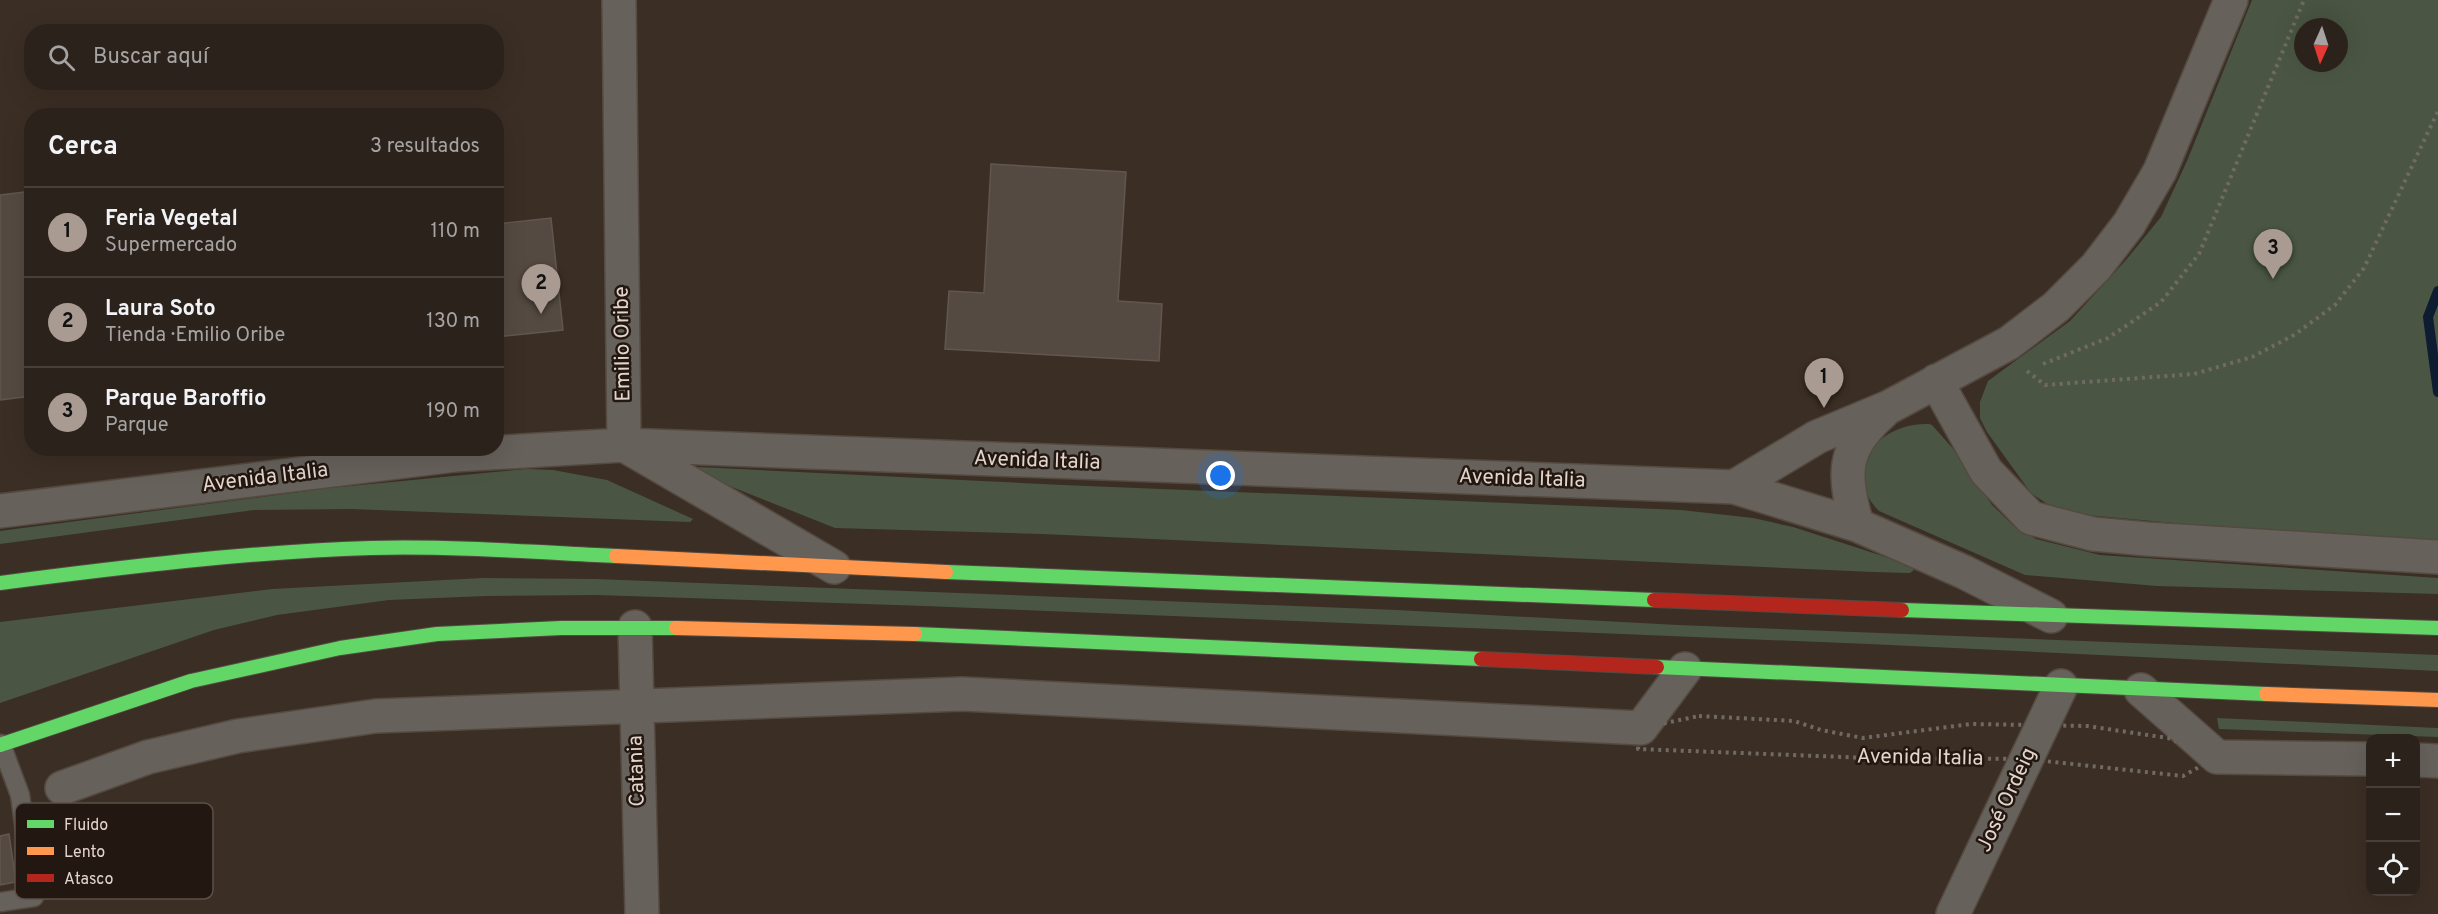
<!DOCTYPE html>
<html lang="es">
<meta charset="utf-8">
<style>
:root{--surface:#2c221c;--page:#382f29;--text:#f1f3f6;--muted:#a6a4a3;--line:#483f3b;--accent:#a99b92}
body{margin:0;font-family:Overpass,sans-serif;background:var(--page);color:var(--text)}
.controls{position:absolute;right:18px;bottom:18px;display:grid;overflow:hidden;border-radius:12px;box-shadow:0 6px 24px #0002}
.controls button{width:54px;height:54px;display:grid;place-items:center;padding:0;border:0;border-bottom:2px solid var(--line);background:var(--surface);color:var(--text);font:30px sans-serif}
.compass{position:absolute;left:2294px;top:18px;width:54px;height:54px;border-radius:50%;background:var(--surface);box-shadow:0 6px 24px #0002;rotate:183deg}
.you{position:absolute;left:1221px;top:476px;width:21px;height:21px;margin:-15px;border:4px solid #fff;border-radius:50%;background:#1a73e8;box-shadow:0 0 0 9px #1a73e833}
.badge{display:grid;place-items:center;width:39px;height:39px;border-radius:50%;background:var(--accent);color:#111;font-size:20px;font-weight:700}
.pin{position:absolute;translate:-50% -50px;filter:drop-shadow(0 2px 3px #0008)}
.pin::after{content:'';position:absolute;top:32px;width:21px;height:18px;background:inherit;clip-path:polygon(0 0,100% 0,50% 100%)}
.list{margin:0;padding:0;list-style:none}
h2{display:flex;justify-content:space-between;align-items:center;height:78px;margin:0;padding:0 24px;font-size:26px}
h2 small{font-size:20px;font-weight:400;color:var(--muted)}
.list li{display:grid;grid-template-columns:39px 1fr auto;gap:18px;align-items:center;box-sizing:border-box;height:90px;padding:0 24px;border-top:2px solid var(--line)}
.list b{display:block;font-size:22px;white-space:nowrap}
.list p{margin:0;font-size:20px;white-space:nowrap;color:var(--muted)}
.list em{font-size:20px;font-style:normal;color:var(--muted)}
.icon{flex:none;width:33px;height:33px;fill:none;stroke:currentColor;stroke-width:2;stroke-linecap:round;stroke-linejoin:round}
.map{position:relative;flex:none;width:2438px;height:914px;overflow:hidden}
.search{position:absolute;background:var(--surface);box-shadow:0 6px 24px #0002;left:24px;top:24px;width:480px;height:66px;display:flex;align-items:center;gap:15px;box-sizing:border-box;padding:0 21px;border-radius:24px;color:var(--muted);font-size:22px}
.panel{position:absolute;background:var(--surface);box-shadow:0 6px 24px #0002;left:24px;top:108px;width:480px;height:348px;border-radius:24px}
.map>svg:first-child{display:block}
.green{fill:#4a5643;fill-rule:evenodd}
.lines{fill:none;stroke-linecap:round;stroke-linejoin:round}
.stream{stroke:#0e1c31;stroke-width:10}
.building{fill:#554a41;stroke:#625650;stroke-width:1.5}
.lane-casing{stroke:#544a41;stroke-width:21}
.street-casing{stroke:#544a41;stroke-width:36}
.fast-casing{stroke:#544a41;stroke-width:16}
.slow-casing{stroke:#544a41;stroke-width:16}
.jam-casing{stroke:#544a41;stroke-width:16}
.path{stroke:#706a64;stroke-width:4;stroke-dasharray:3 4.5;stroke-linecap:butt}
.lane{stroke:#66615b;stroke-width:18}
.street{stroke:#66615b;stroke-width:33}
.fast{stroke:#63d668;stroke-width:14}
.slow{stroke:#ff974d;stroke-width:14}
.jam{stroke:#b3261e;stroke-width:14}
.labels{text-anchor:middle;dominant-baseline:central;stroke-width:5;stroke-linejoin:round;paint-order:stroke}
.street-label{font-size:21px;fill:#e4d5cc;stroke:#221711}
.key{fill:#221711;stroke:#5c5049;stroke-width:1.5}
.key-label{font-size:16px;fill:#e4d5cc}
</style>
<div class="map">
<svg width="2438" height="914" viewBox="0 0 2438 914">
<rect width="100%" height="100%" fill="#3b2e25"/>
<path class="green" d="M2252,0H2438V542L2217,527L2076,514L2052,507L2031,493L1987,432L1980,418V402L1988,381L2070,321L2126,260L2161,217L2187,161ZM2303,27H2339V63H2303Z
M1929,424L1932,425L1955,451L1992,505L2015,527L2036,539L2100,555L2438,578V594L2157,586L2025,575L1879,511C1838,469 1879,422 1929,424Z
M698,467L1063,485L1681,510L1753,518L1793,527L1895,560L1911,566L1914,570L1910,573L1873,572L1043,534L835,528L697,473L695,469Z
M526,469L553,470L607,480L693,519L690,522L351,509L254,510L0,544V531L330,488Z
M483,578L596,579L1397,610L1678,625L2438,655V671L1869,644L925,606L597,595L486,596L389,600L277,615L214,630L0,703V622L272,589Z
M2217,718L2438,728V737L2219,729Z"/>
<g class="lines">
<path class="stream" d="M2438,291L2428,317L2438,392"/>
</g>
<path class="building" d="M991,164L1126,172L1118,301L1162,304L1159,361L945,349L949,291L984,293Z
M32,191V396L0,400V195Z
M551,218L563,330L496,337V224Z
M9,834L16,882L0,885V836Z"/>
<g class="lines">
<g class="lane-casing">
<path id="lane" d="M0,902L34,897L20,795L1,744"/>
</g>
<g class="street-casing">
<path id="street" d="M619,0L624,445L834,567
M1936,381L1986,471L2031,518L2093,534L2147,539L2438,557
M1734,487L1817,437L1889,407L2009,343L2056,307L2096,267L2129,224L2160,171L2231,0
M0,511L455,455L624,445L1734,487L1857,525L1964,572L2051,616
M1857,525C1843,474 1841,449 1883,412
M635,627L642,914
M2141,690L2217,757L2370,759
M2416,760L2438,761
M62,788L148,757L238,736L376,716L962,694L1641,728L1685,669
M1953,914L2061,686"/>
</g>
<g class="fast-casing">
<path id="fast" d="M946,572L1654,600
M0,583C123,567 246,552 371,548C452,546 534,552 616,556
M1902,610L2438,628
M915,634L1481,659
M1657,667L2266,694
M0,745L191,681L340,648L437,634L561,628H676"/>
</g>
<g class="slow-casing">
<path id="slow" d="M616,556L946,572
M676,628L915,634
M2266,694L2438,700"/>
</g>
<g class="jam-casing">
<path id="jam" d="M1654,600L1902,610
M1481,659L1657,667"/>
</g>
<path class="path" d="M2043,364L2108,338L2161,302L2199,254L2304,0
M2027,371L2045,385L2194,374L2252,357L2294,335L2335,305L2364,268L2438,111
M1699,716L1794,721L1821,730L1863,738L1971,724L2087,726L2168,738L2217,757L2183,776L2026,759L1869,758L1638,749L1641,728Z"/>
<use href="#lane" class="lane"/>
<use href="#street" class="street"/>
<use href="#fast" class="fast"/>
<use href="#slow" class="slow"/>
<use href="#jam" class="jam"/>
</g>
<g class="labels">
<g class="street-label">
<text transform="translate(623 344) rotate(-91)">Emilio Oribe</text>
<text transform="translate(1037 461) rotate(2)">Avenida Italia</text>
<text transform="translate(265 478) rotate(-7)">Avenida Italia</text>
<text transform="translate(1522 479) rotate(2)">Avenida Italia</text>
<text transform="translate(1920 758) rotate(1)">Avenida Italia</text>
<text transform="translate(637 771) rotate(-92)">Catania</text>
<text transform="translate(2007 800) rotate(-65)">José Ordeig</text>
</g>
</g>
<rect x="15" y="803" width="198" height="96" rx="9" class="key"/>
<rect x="27" y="820" width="27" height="8" fill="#63d668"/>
<rect x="27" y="847" width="27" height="8" fill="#ff974d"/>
<rect x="27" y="874" width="27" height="8" fill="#b3261e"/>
<g class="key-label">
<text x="64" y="830">Fluido</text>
<text x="64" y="857">Lento</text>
<text x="64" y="884">Atasco</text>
</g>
</svg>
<div class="controls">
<button>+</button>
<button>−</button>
<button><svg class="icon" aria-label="locate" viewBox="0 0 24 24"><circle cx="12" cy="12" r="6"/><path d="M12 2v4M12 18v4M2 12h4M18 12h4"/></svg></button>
</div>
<svg class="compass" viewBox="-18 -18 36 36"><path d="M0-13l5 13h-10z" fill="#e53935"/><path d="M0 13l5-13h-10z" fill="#a6a4a3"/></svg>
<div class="you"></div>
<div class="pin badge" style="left:1824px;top:408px">1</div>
<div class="pin badge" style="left:541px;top:314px">2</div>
<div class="pin badge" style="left:2273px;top:279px">3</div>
<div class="search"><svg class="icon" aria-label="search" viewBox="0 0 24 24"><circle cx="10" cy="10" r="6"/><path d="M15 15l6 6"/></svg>Buscar aquí</div>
<section class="panel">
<h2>Cerca<small>3 resultados</small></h2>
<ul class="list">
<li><span class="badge">1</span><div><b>Feria Vegetal</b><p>Supermercado</p></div><em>110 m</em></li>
<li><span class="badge">2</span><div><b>Laura Soto</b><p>Tienda · Emilio Oribe</p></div><em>130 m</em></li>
<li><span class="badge">3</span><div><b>Parque Baroffio</b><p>Parque</p></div><em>190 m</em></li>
</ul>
</section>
</div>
